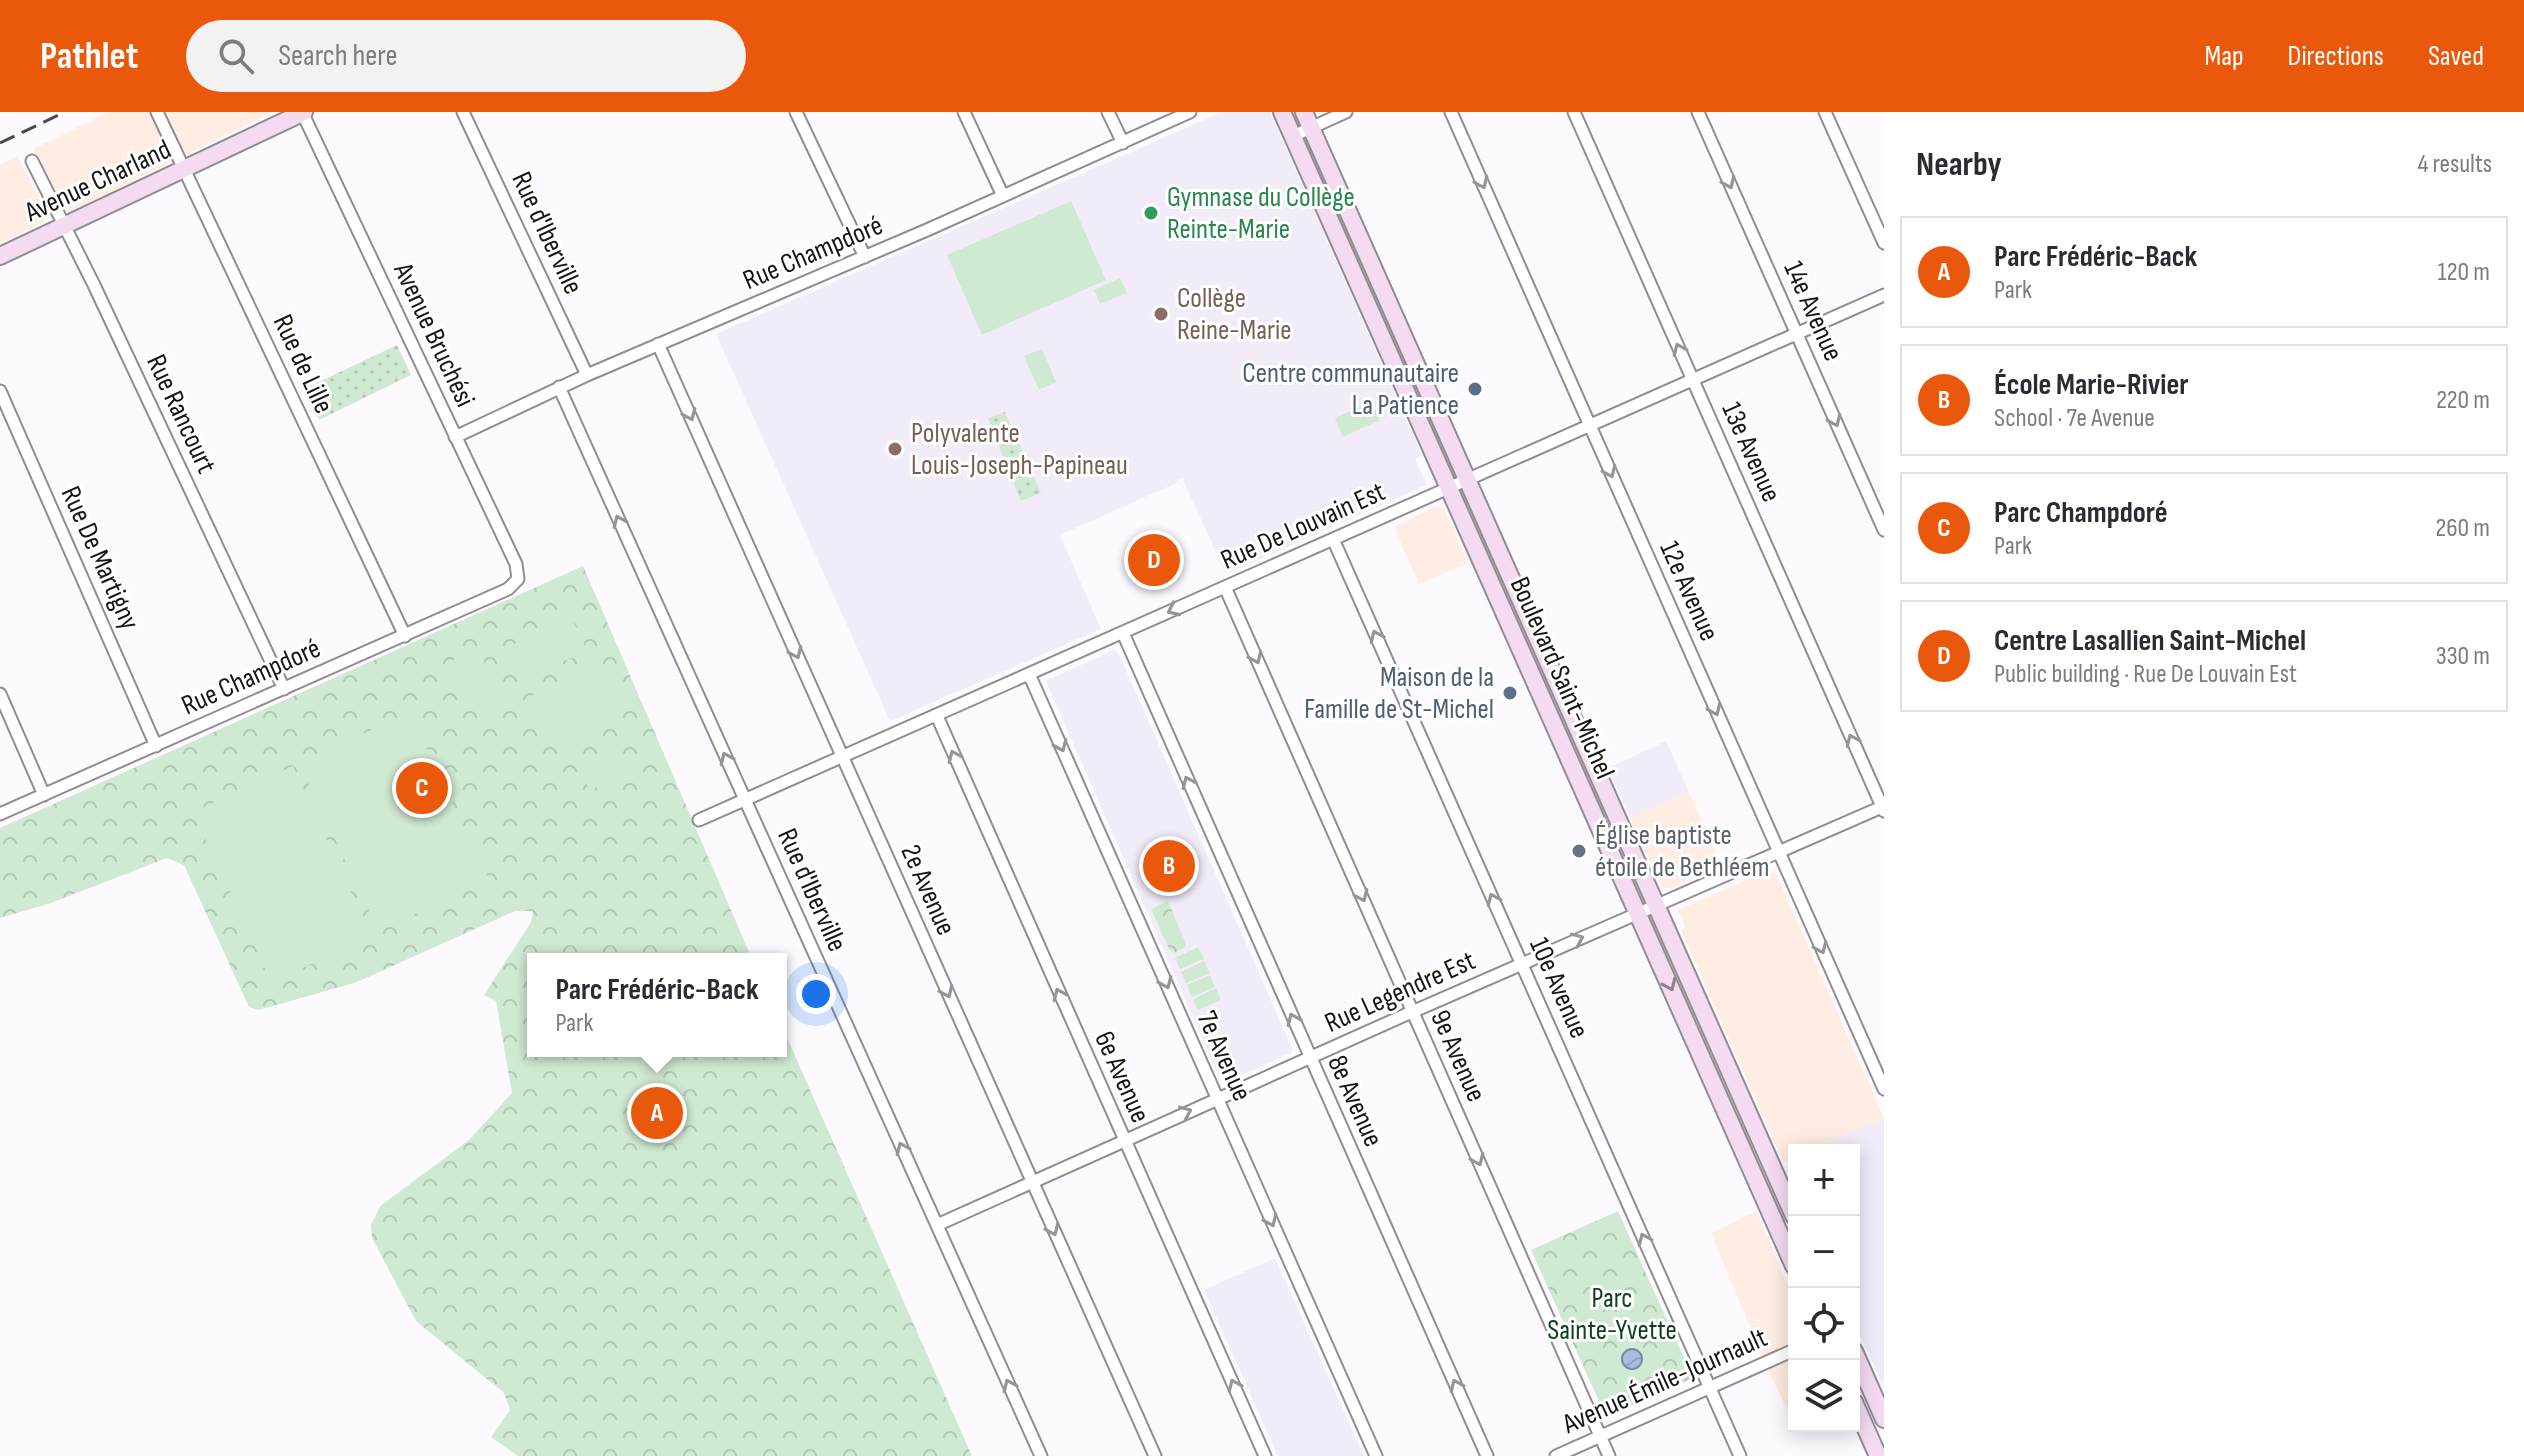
<!DOCTYPE html>
<meta charset="utf-8">
<style>
:root{--surface:#fff;--page:#f2f2f3;--text:#2b2b33;--muted:#7c7c81;--line:#e1e1e2;--accent:#ea580c}
body{margin:0;font-family:"Sofia Sans Condensed",sans-serif;background:var(--page);color:var(--text)}
.controls{position:absolute;right:24px;bottom:24px;display:grid;overflow:hidden;border-radius:0px;box-shadow:0 4px 20px #0003}
.controls button{width:72px;height:72px;display:grid;place-items:center;padding:0;border:0;border-bottom:2px solid var(--line);background:var(--surface);color:var(--text);font:40px sans-serif}
.you{position:absolute;left:816px;top:882px;width:28px;height:28px;margin:-20px;border:6px solid #fff;border-radius:50%;background:#1a73e8;box-shadow:0 0 0 12px #1a73e833}
.badge{display:grid;place-items:center;width:52px;height:52px;border-radius:50%;background:var(--accent);color:#fff;font-size:26px;font-weight:700}
.pin{position:absolute;translate:-50% -50%;border:4px solid #fff;box-shadow:0 2px 8px #0006}
.popup{position:absolute;left:527px;top:841px;width:260px;height:104px;box-sizing:border-box;display:grid;place-content:center;border-radius:0px;background:var(--surface);filter:drop-shadow(0 2px 6px #0005);font-size:26px;white-space:nowrap;color:var(--muted)}
.popup b{font-size:30px;color:var(--text)}
.popup::after{content:'';position:absolute;left:50%;top:100%;margin-left:-16px;border:16px solid transparent;border-top-color:var(--surface)}
.list{margin:0;padding:0;list-style:none}
h2{display:flex;justify-content:space-between;align-items:center;height:104px;margin:0;padding:0 32px;font-size:34px}
h2 small{font-size:26px;font-weight:400;color:var(--muted)}
.list li{display:grid;grid-template-columns:52px 1fr auto;gap:24px;align-items:center;box-sizing:border-box;height:112px;margin:0 16px 16px;padding:0 16px;border:2px solid var(--line);border-radius:0px}
.list b{display:block;font-size:30px;white-space:nowrap}
.list p{margin:0;font-size:26px;white-space:nowrap;color:var(--muted)}
.list em{font-size:26px;font-style:normal;color:var(--muted)}
.icon{flex:none;width:44px;height:44px;fill:none;stroke:currentColor;stroke-width:2;stroke-linecap:round;stroke-linejoin:round}
.map{position:relative;flex:none;width:1884px;height:1344px;overflow:hidden}
header{display:flex;align-items:center;gap:48px;box-sizing:border-box;height:112px;padding:0 40px;background:var(--accent);color:#fff}
header strong{font-size:38px}
nav{display:flex;gap:44px;margin-inline-start:auto;font-size:28px}
.search{width:560px;height:72px;background:var(--page);display:flex;align-items:center;gap:20px;box-sizing:border-box;padding:0 28px;border-radius:44px;color:var(--muted);font-size:30px}
main{display:flex}
aside{flex:1;background:var(--surface)}
.map>svg:first-child{display:block}
.commercial{fill:#ffede3}
.built{fill:#f2ecf9}
.grass{fill:url(#grass-dots)}
.forest{fill:url(#forest-crowns)}
.pitch{fill:#d0e9d2}
.water{fill:url(#water-waves);stroke:#7d8aa3;stroke-width:2}
.lines{fill:none;stroke-linecap:round;stroke-linejoin:round}
.street-casing{stroke:#8f8d92;stroke-width:15}
.secondary-casing{stroke:#8f8d92;stroke-width:20}
.street{stroke:#fff;stroke-width:11}
.secondary{stroke:#f4dbf1;stroke-width:16}
.rail{stroke:#4b4a4d;stroke-width:3;stroke-dasharray:16 8;stroke-linecap:butt}
.oneway{stroke:#969596}
.oneway2{stroke:#90818e}
.leisure-dot{fill:#2e9e5b;stroke:#fff;stroke-width:3}
.education-dot{fill:#8d6e63;stroke:#fff;stroke-width:3}
.service-dot{fill:#5c6f8a;stroke:#fff;stroke-width:3}
.worship-dot{fill:#6b7280;stroke:#fff;stroke-width:3}
.labels{text-anchor:middle;dominant-baseline:central;stroke-width:6;stroke-linejoin:round;paint-order:stroke}
.street-label{font-size:28px;fill:#151416;stroke:#fff}
.leisure-label{font-size:28px;fill:#27864d;stroke:#fff;text-anchor:start}
.education-label{font-size:28px;fill:#785e54;stroke:#fff;text-anchor:start}
.service-label{font-size:28px;fill:#4e5e75;stroke:#fff;text-anchor:end}
.worship-label{font-size:28px;fill:#5b616d;stroke:#fff;text-anchor:start}
.park-label{font-size:28px;fill:#0e411b;stroke:#fff}
</style>
<header>
<strong>Pathlet</strong>
<div class="search"><svg class="icon" aria-label="search" viewBox="0 0 24 24"><circle cx="10" cy="10" r="6"/><path d="M15 15l6 6"/></svg>Search here</div>
<nav><a>Map</a><a>Directions</a><a>Saved</a></nav>
</header>
<main>
<div class="map">
<svg width="1884" height="1344" viewBox="0 0 1884 1344">
<defs>
<pattern id="grass-dots" width="8" height="8" patternUnits="userSpaceOnUse" patternTransform="scale(2)"><rect width="8" height="8" fill="#d0e9d2"/><path d="M2 2h.1M6 6h.1" fill="none" stroke="#b2c7b4" stroke-width="1.8" stroke-linecap="round"/></pattern>
<pattern id="forest-crowns" width="20" height="18" patternUnits="userSpaceOnUse" patternTransform="scale(2)"><rect width="20" height="18" fill="#d0e9d2"/><path d="M2 6a3 3 0 1 1 6 0M12 15a3 3 0 1 1 6 0" fill="none" stroke="#b2c7b4"/></pattern>
<pattern id="water-waves" width="16" height="10" patternUnits="userSpaceOnUse" patternTransform="scale(2)"><rect width="16" height="10" fill="#aabcdf"/><path d="M0 5q4-4 8 0t8 0" fill="none" stroke="#91a1bf"/></pattern>
</defs>
<rect width="100%" height="100%" fill="#fcfaff"/>
<path class="commercial" d="M109,0H273L68,101L33,37Z
M17,44L48,103L43,110L0,131V53Z
M1435,395L1444,397L1468,451L1419,472L1394,415Z
M1689,680L1722,754L1671,776H1662L1630,706Z
M1769,758L1775,759L1884,1006L1811,1038H1794V1046L1783,1050L1681,818L1685,815L1678,798Z
M1756,1099L1794,1187V1312L1765,1251L1711,1121Z"/>
<path class="built" d="M1222,0H1270L1422,343L1415,347L1427,373L1226,462L1182,366L1170,374L1060,423L1101,517L890,609L716,222Z
M1113,538L1118,540L1292,936L1291,941L1228,969L1224,960L1218,962L1046,569Z
M1666,629L1689,680L1630,706L1608,656Z
M1884,1006V1276L1854,1209V1038H1811Z
M1275,1146L1364,1344H1278L1204,1178Z"/>
<path class="grass" d="M397,233L411,263L319,308L304,277Z
M1005,300L1041,381L1021,389L988,306Z"/>
<path class="forest" d="M583,454L752,847H533V939H781V912L972,1344H518L491,1325L510,1298L504,1281L416,1209L372,1126L371,1113L380,1094L469,1028L512,981L496,889L484,883L531,810L533,799H515L357,870L259,898L249,895L184,753L167,746L51,791L0,806V716Z
M1168,789L1186,832L1185,835L1174,841L1169,837L1151,797Z
M1618,1099L1693,1266L1606,1305L1531,1138Z"/>
<path class="pitch" d="M1071,89L1106,168L982,223L947,143Z
M1120,166L1127,181L1100,192L1094,178Z
M1042,237L1056,270L1039,278L1024,244Z
M1371,289L1380,308L1343,325L1335,306Z
M572,506L587,539L526,566L512,533Z
M477,536L501,584L498,586L502,596L483,607L476,596L474,597L451,549Z
M601,552L624,601L552,635L529,585Z
M409,600L489,767L379,819L299,652Z
M626,644L633,658L590,678L583,665Z
M293,654L371,825L271,870L193,700Z
M1198,835L1204,847L1180,857L1175,846Z
M1204,849L1210,861L1186,871L1181,860Z
M1210,863L1215,875L1192,885L1187,873Z
M1216,876L1221,888L1198,898L1193,887Z"/>
<path class="water" d="M1622 1247a10 10 0 1 1 20 0a10 10 0 1 1-20 0Z"/>
<g class="lines">
<g class="street-casing">
<path id="street" d="M157,0L405,524
M463,0L587,263
M796,0L865,145
M964,0L1003,84
M1108,0L1123,31
M1451,0L1884,977
M1574,0L1884,699
M1698,0L1884,418
M1825,0L1884,131
M1293,24L1346,0
M32,49L94,173L284,577
M658,232L1155,1344
M559,275L1041,1344
M0,279L156,634
M455,325L587,263L927,118L1190,0
M1333,427L1740,1344
M1225,475L1609,1344
M1123,521L1487,1344
M1029,562L1376,1344
M0,582L44,683
M937,604L1265,1344
M0,702L508,477L518,467L516,452L302,0
M699,708L1884,183
M937,1113L1405,903L1884,694
M1556,1344L1794,1238"/>
</g>
<g class="secondary-casing">
<path id="secondary" d="M1282,0L1794,1154
M1304,0L1794,1104
M0,144L304,0
M1854,1239L1884,1307
M1854,1290L1878,1344"/>
</g>
<use href="#street" class="street"/>
<use href="#secondary" class="secondary"/>
<path class="rail" d="M0,31L65,0"/>
</g>
<defs><path id="oneway-chevron" d="M-2-3.5L2.5 0L-2 3.5" fill="none" stroke-width="1.6" stroke-linecap="round" stroke-linejoin="round" transform="scale(2)"/></defs>
<g class="oneway">
<use href="#oneway-chevron" transform="translate(1482 71) rotate(66)"/>
<use href="#oneway-chevron" transform="translate(1729 71) rotate(66)"/>
<use href="#oneway-chevron" transform="translate(1679 237) rotate(-114)"/>
<use href="#oneway-chevron" transform="translate(690 303) rotate(66)"/>
<use href="#oneway-chevron" transform="translate(1835 309) rotate(66)"/>
<use href="#oneway-chevron" transform="translate(1610 360) rotate(66)"/>
<use href="#oneway-chevron" transform="translate(619 409) rotate(-114)"/>
<use href="#oneway-chevron" transform="translate(1173 498) rotate(155)"/>
<use href="#oneway-chevron" transform="translate(1376 524) rotate(-114)"/>
<use href="#oneway-chevron" transform="translate(796 541) rotate(66)"/>
<use href="#oneway-chevron" transform="translate(1256 546) rotate(66)"/>
<use href="#oneway-chevron" transform="translate(1715 598) rotate(66)"/>
<use href="#oneway-chevron" transform="translate(1852 628) rotate(-114)"/>
<use href="#oneway-chevron" transform="translate(1061 634) rotate(66)"/>
<use href="#oneway-chevron" transform="translate(954 644) rotate(-114)"/>
<use href="#oneway-chevron" transform="translate(726 646) rotate(-114)"/>
<use href="#oneway-chevron" transform="translate(1188 670) rotate(-114)"/>
<use href="#oneway-chevron" transform="translate(1362 784) rotate(66)"/>
<use href="#oneway-chevron" transform="translate(1493 787) rotate(-114)"/>
<use href="#oneway-chevron" transform="translate(1578 827) rotate(-24)"/>
<use href="#oneway-chevron" transform="translate(1821 836) rotate(66)"/>
<use href="#oneway-chevron" transform="translate(1166 871) rotate(67)"/>
<use href="#oneway-chevron" transform="translate(947 880) rotate(66)"/>
<use href="#oneway-chevron" transform="translate(1059 882) rotate(-114)"/>
<use href="#oneway-chevron" transform="translate(1293 907) rotate(-114)"/>
<use href="#oneway-chevron" transform="translate(1186 1000) rotate(-24)"/>
<use href="#oneway-chevron" transform="translate(902 1036) rotate(-114)"/>
<use href="#oneway-chevron" transform="translate(1478 1048) rotate(66)"/>
<use href="#oneway-chevron" transform="translate(1271 1109) rotate(66)"/>
<use href="#oneway-chevron" transform="translate(1053 1118) rotate(66)"/>
<use href="#oneway-chevron" transform="translate(1644 1127) rotate(-114)"/>
<use href="#oneway-chevron" transform="translate(1009 1273) rotate(-114)"/>
<use href="#oneway-chevron" transform="translate(1234 1273) rotate(-114)"/>
<use href="#oneway-chevron" transform="translate(1456 1273) rotate(-114)"/>
</g>
<use class="oneway2" href="#oneway-chevron" transform="translate(1670 873) rotate(66)"/>
<circle class="leisure-dot" cx="1151" cy="101" r="8"/>
<g class="education-dot">
<circle cx="1161" cy="202" r="8"/>
<circle cx="895" cy="337" r="8"/>
</g>
<g class="service-dot">
<circle cx="1475" cy="277" r="8"/>
<circle cx="1510" cy="581" r="8"/>
</g>
<circle class="worship-dot" cx="1579" cy="739" r="8"/>
<g class="labels">
<g class="street-label">
<text transform="translate(98 69) rotate(-25)">Avenue Charland</text>
<text transform="translate(547 121) rotate(65)">Rue d'Iberville</text>
<text transform="translate(813 141) rotate(-23)">Rue Champdoré</text>
<text transform="translate(1813 199) rotate(66)">14e Avenue</text>
<text transform="translate(434 223) rotate(65)">Avenue Bruchési</text>
<text transform="translate(303 252) rotate(65)">Rue de Lille</text>
<text transform="translate(181 302) rotate(65)">Rue Rancourt</text>
<text transform="translate(1751 340) rotate(66)">13e Avenue</text>
<text transform="translate(1303 414) rotate(-24)">Rue De Louvain Est</text>
<text transform="translate(100 446) rotate(66)">Rue De Martigny</text>
<text transform="translate(1689 479) rotate(66)">12e Avenue</text>
<text transform="translate(251 565) rotate(-24)">Rue Champdoré</text>
<text transform="translate(1562 566) rotate(66)">Boulevard Saint-Michel</text>
<text transform="translate(812 778) rotate(66)">Rue d'Iberville</text>
<text transform="translate(928 778) rotate(66)">2e Avenue</text>
<text transform="translate(1559 876) rotate(66)">10e Avenue</text>
<text transform="translate(1400 880) rotate(-24)">Rue Legendre Est</text>
<text transform="translate(1224 944) rotate(66)">7e Avenue</text>
<text transform="translate(1458 944) rotate(66)">9e Avenue</text>
<text transform="translate(1122 965) rotate(66)">6e Avenue</text>
<text transform="translate(1355 989) rotate(66)">8e Avenue</text>
<text transform="translate(1665 1269) rotate(-24)">Avenue Émile-Journault</text>
</g>
<g class="leisure-label">
<text x="1167" y="85">Gymnase du Collège<tspan x="1167" dy="32">Reinte-Marie</tspan></text>
</g>
<g class="education-label">
<text x="1177" y="186">Collège<tspan x="1177" dy="32">Reine-Marie</tspan></text>
<text x="911" y="321">Polyvalente<tspan x="911" dy="32">Louis-Joseph-Papineau</tspan></text>
</g>
<g class="service-label">
<text x="1459" y="261">Centre communautaire<tspan x="1459" dy="32">La Patience</tspan></text>
<text x="1494" y="565">Maison de la<tspan x="1494" dy="32">Famille de St-Michel</tspan></text>
</g>
<g class="worship-label">
<text x="1595" y="723">Église baptiste<tspan x="1595" dy="32">étoile de Bethléem</tspan></text>
</g>
<g class="park-label">
<text x="1612" y="1186">Parc<tspan x="1612" dy="32">Sainte-Yvette</tspan></text>
</g>
</g>
</svg>
<div class="controls">
<button>+</button>
<button>−</button>
<button><svg class="icon" aria-label="locate" viewBox="0 0 24 24"><circle cx="12" cy="12" r="6"/><path d="M12 2v4M12 18v4M2 12h4M18 12h4"/></svg></button>
<button><svg class="icon" aria-label="layers" viewBox="0 0 24 24"><path d="M12 4l9 5-9 5-9-5zM3 14l9 5 9-5"/></svg></button>
</div>
<div class="you"></div>
<div class="pin badge" style="left:657px;top:1001px">A</div>
<div class="popup"><b>Parc Frédéric-Back</b>Park</div>
<div class="pin badge" style="left:1169px;top:754px">B</div>
<div class="pin badge" style="left:422px;top:676px">C</div>
<div class="pin badge" style="left:1154px;top:448px">D</div>
</div>
<aside>
<h2>Nearby<small>4 results</small></h2>
<ul class="list">
<li><span class="badge">A</span><div><b>Parc Frédéric-Back</b><p>Park</p></div><em>120 m</em></li>
<li><span class="badge">B</span><div><b>École Marie-Rivier</b><p>School · 7e Avenue</p></div><em>220 m</em></li>
<li><span class="badge">C</span><div><b>Parc Champdoré</b><p>Park</p></div><em>260 m</em></li>
<li><span class="badge">D</span><div><b>Centre Lasallien Saint-Michel</b><p>Public building · Rue De Louvain Est</p></div><em>330 m</em></li>
</ul>
</aside>
</main>
